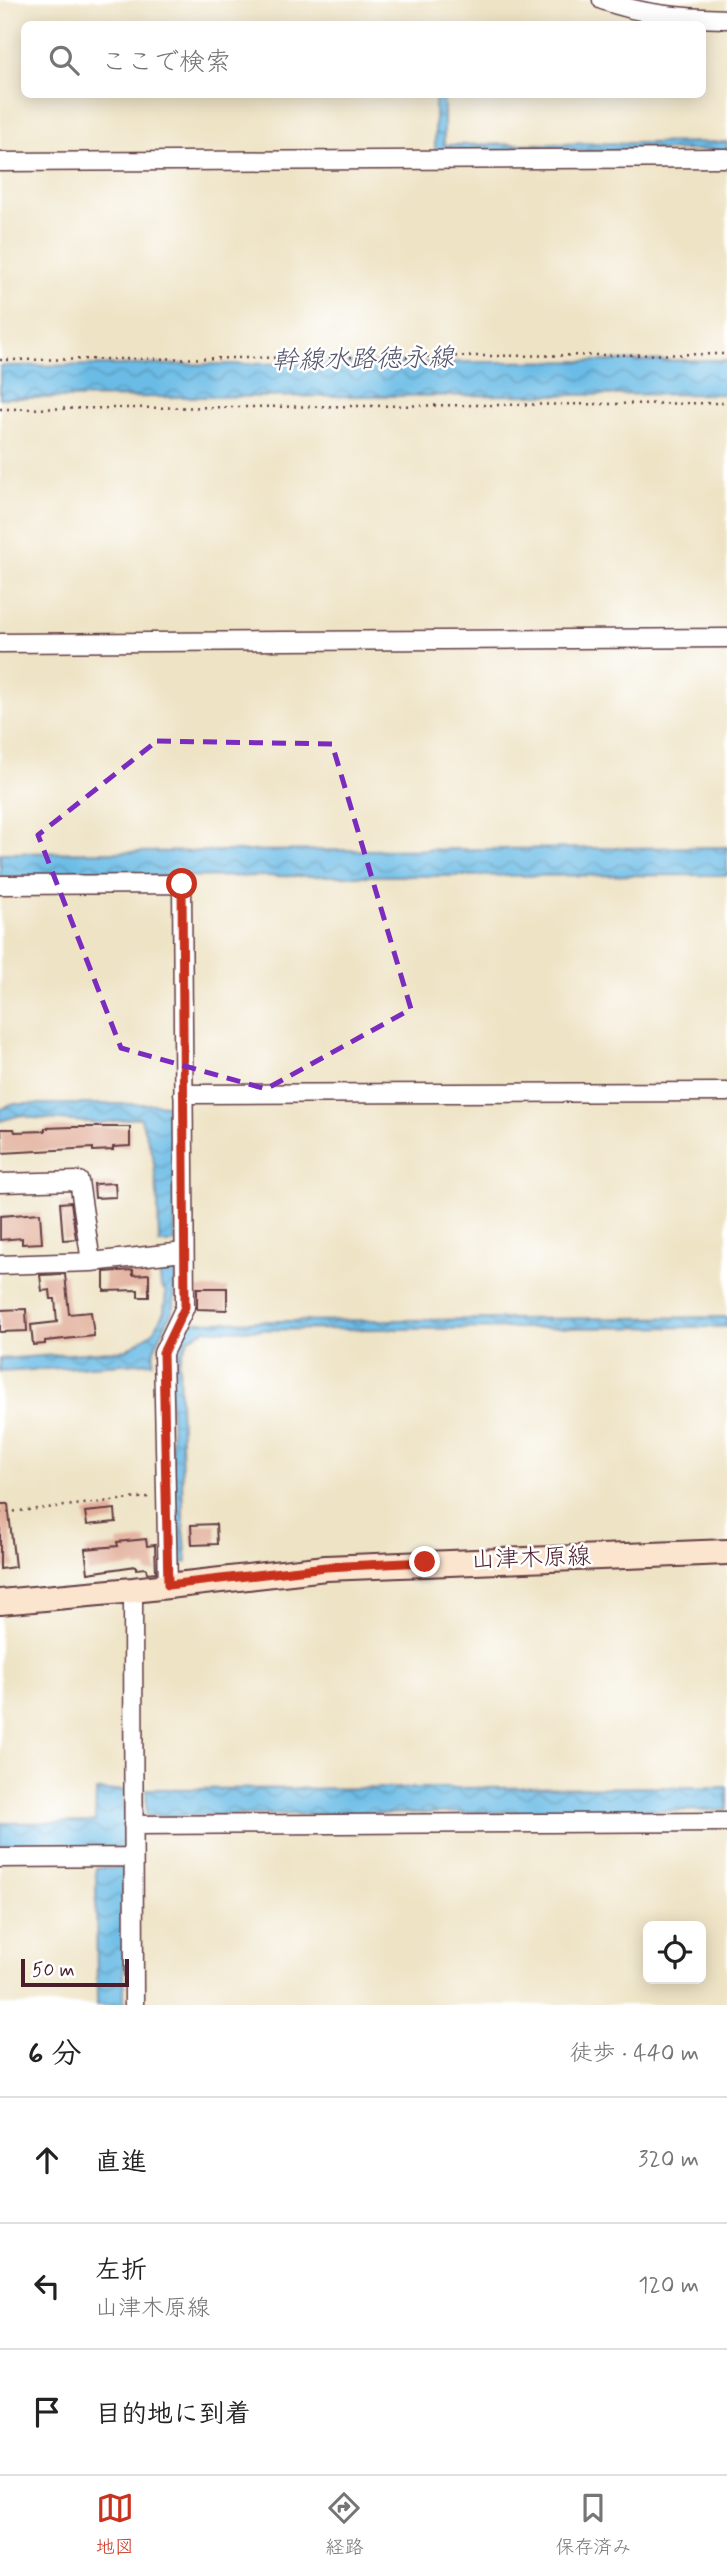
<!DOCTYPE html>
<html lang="ja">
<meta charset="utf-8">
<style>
:root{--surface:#fff;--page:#f2f2f2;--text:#222;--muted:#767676;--line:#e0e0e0;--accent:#c8321e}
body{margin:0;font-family:Mynerve,"Klee One",sans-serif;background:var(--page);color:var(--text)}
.controls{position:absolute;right:21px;bottom:21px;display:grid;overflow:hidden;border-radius:10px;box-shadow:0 4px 18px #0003}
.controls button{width:63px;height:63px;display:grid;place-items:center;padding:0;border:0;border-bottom:2px solid var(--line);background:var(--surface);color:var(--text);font:35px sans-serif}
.scale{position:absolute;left:21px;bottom:18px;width:108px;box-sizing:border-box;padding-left:7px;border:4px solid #4a1f2b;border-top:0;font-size:19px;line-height:24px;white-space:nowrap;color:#4a1f2b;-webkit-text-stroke:5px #fff;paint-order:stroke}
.stop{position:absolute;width:21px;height:21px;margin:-16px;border:5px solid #c8321e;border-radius:50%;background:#fff}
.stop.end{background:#c8321e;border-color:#fff;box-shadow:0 2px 7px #0008}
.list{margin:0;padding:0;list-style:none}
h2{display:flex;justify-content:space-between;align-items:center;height:91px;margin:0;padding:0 28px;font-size:30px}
h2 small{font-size:23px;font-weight:400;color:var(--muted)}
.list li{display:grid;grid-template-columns:46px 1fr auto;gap:21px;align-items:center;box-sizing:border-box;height:126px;padding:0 28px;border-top:2px solid var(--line)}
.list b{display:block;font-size:26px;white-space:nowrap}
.list p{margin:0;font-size:23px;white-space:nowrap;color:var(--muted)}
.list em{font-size:23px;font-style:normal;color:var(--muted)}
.icon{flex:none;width:38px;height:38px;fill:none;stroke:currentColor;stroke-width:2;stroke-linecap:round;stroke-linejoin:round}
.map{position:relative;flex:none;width:727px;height:2005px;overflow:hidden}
.search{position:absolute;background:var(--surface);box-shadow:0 4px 18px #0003;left:21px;right:21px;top:21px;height:77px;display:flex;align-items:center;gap:18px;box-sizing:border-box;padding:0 24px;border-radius:10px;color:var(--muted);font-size:26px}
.sheet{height:469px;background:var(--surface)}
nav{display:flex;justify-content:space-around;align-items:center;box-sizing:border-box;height:98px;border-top:2px solid var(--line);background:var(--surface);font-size:19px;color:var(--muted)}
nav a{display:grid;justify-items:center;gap:4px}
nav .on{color:var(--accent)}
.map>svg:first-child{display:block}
.water{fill:url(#water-waves);stroke:#5a6e88;stroke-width:2}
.building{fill:#e1ad98}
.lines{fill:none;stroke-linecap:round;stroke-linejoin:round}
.street-casing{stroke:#633c42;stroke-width:21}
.secondary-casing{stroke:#633c42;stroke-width:28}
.path{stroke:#633c42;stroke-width:2.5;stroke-dasharray:2 5;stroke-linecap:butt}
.street{stroke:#fff;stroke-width:18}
.secondary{stroke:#fce5cf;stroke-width:24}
.route{stroke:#c8321e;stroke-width:9}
.marked{fill:none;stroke:#7b2cbf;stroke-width:5;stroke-dasharray:14 9;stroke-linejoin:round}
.labels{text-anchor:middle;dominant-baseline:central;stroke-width:5;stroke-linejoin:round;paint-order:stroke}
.street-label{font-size:24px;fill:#4a1f2b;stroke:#fff}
.water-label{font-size:26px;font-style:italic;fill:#55566c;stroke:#fff}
</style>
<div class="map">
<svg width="727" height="2005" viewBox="0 0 727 2005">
<defs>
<pattern id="water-waves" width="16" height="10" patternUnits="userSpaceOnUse" patternTransform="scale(1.75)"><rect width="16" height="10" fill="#6abce6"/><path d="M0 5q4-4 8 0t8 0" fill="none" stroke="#5998bb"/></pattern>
</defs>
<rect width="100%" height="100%" fill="#fff"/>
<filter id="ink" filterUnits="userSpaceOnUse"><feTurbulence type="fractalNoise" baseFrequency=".0143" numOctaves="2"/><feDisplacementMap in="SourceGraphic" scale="14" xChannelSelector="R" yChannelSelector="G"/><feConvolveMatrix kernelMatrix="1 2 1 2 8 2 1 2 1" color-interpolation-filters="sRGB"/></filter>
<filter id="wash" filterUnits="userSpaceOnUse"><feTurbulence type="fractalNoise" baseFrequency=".00686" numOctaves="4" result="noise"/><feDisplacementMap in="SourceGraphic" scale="28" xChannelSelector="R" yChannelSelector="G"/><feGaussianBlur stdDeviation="1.57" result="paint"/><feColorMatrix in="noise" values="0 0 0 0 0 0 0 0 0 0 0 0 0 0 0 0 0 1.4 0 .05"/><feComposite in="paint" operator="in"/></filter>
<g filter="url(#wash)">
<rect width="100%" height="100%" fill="#eee3c5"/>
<path class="water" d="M435,95H444V145L727,142V150L435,152Z
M727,360V394L0,398V366Z
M727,847V875L0,877V853Z
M11,1104H157L173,1106L175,1243H159L158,1204L153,1155L140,1117L101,1123L34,1118L21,1115L0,1121V1110Z
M171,1261L176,1262L174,1307L154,1350L153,1362L0,1372V1359L126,1350L153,1332L164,1312L166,1292L161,1286L158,1262Z
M727,1317V1327L205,1330L189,1338L179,1361L183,1517L187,1562L177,1565L174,1515L169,1359L189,1322Z
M727,1787V1810L146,1816V1789Z
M124,1790V1849L0,1850V1823L95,1822L96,1791Z
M96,1868H124V2005H97Z"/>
<g id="blocks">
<path class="building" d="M73,1127H130V1146L113,1147V1150L93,1151V1148L2,1153L1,1129H14L15,1132L45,1131V1128Z
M115,1183L116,1197L95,1198L94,1184Z
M71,1202L76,1239L63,1240L60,1203Z
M40,1213L42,1243L22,1244V1238L0,1240V1216Z
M133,1270V1275L149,1274V1297H138V1290L104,1291V1272Z
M65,1274L69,1314L91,1312L94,1336L45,1341V1344L33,1345L31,1325L57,1322L55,1299H51L50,1290L42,1291L40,1275Z
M197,1288H227V1310L197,1309Z
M26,1309L27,1331L0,1332V1310Z
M0,1504H8L15,1567L0,1569Z
M115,1509L116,1522L87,1525L85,1512Z
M216,1524L217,1544L192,1545L191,1525Z
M146,1539L147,1546L155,1545L156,1572L147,1573L146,1568L136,1569V1566L88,1573L85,1549L118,1546L117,1542Z"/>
</g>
</g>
<g filter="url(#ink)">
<use href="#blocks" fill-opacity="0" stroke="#633c42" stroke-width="2"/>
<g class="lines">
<g class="street-casing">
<path id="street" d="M602,0C643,15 683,18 727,19
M0,162L727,158
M0,643L727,638
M0,885L182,884L185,1307L163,1353L168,1585
M183,1094L727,1092
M0,1183L79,1181L91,1262
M0,1265L91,1262L184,1252
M133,1590L134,2005
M133,1825L727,1822
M0,1858L133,1857"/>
</g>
<g class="secondary-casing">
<path id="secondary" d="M0,1602L133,1590L326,1568L727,1552"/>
</g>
<path class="path" d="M0,360L727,354
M0,409L727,403
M0,1513L149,1497"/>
<use href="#street" class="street"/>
<use href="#secondary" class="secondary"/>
</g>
</g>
<g class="lines" filter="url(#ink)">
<path class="route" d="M182,884L185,1307L163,1353L168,1585L326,1567L425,1562"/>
</g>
<path class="marked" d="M157,741L332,744L411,1009L266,1089L121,1048L38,835Z"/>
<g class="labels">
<g class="street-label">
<text transform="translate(531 1559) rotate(-2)">山津木原線</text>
</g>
<g class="water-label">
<text transform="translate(363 360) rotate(-1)">幹線水路徳永線</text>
</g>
</g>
</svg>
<div class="controls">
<button><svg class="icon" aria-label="locate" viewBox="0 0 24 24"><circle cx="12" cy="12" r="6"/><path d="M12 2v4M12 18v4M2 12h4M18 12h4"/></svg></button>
</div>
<div class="scale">50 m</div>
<div class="stop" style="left:182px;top:884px"></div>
<div class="stop end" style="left:425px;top:1562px"></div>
<div class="search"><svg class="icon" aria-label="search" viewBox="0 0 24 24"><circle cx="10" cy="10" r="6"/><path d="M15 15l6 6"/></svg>ここで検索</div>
</div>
<section class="sheet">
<h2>6 分<small>徒歩 · 440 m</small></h2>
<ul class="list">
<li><svg class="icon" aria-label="ahead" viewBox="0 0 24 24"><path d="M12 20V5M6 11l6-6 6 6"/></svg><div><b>直進</b></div><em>320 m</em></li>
<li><svg class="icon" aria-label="left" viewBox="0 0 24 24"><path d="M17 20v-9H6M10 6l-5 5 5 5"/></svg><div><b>左折</b><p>山津木原線</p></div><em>120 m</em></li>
<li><svg class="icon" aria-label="arrive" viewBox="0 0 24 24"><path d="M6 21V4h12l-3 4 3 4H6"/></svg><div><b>目的地に到着</b></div></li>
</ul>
</section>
<nav>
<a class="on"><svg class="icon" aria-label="map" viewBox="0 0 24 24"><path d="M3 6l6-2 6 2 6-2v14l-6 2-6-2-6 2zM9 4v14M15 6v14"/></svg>地図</a>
<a><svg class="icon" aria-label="directions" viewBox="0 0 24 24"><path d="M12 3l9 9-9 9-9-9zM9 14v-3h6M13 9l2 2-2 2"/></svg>経路</a>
<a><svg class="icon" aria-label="saved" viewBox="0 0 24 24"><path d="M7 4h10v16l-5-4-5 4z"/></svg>保存済み</a>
</nav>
